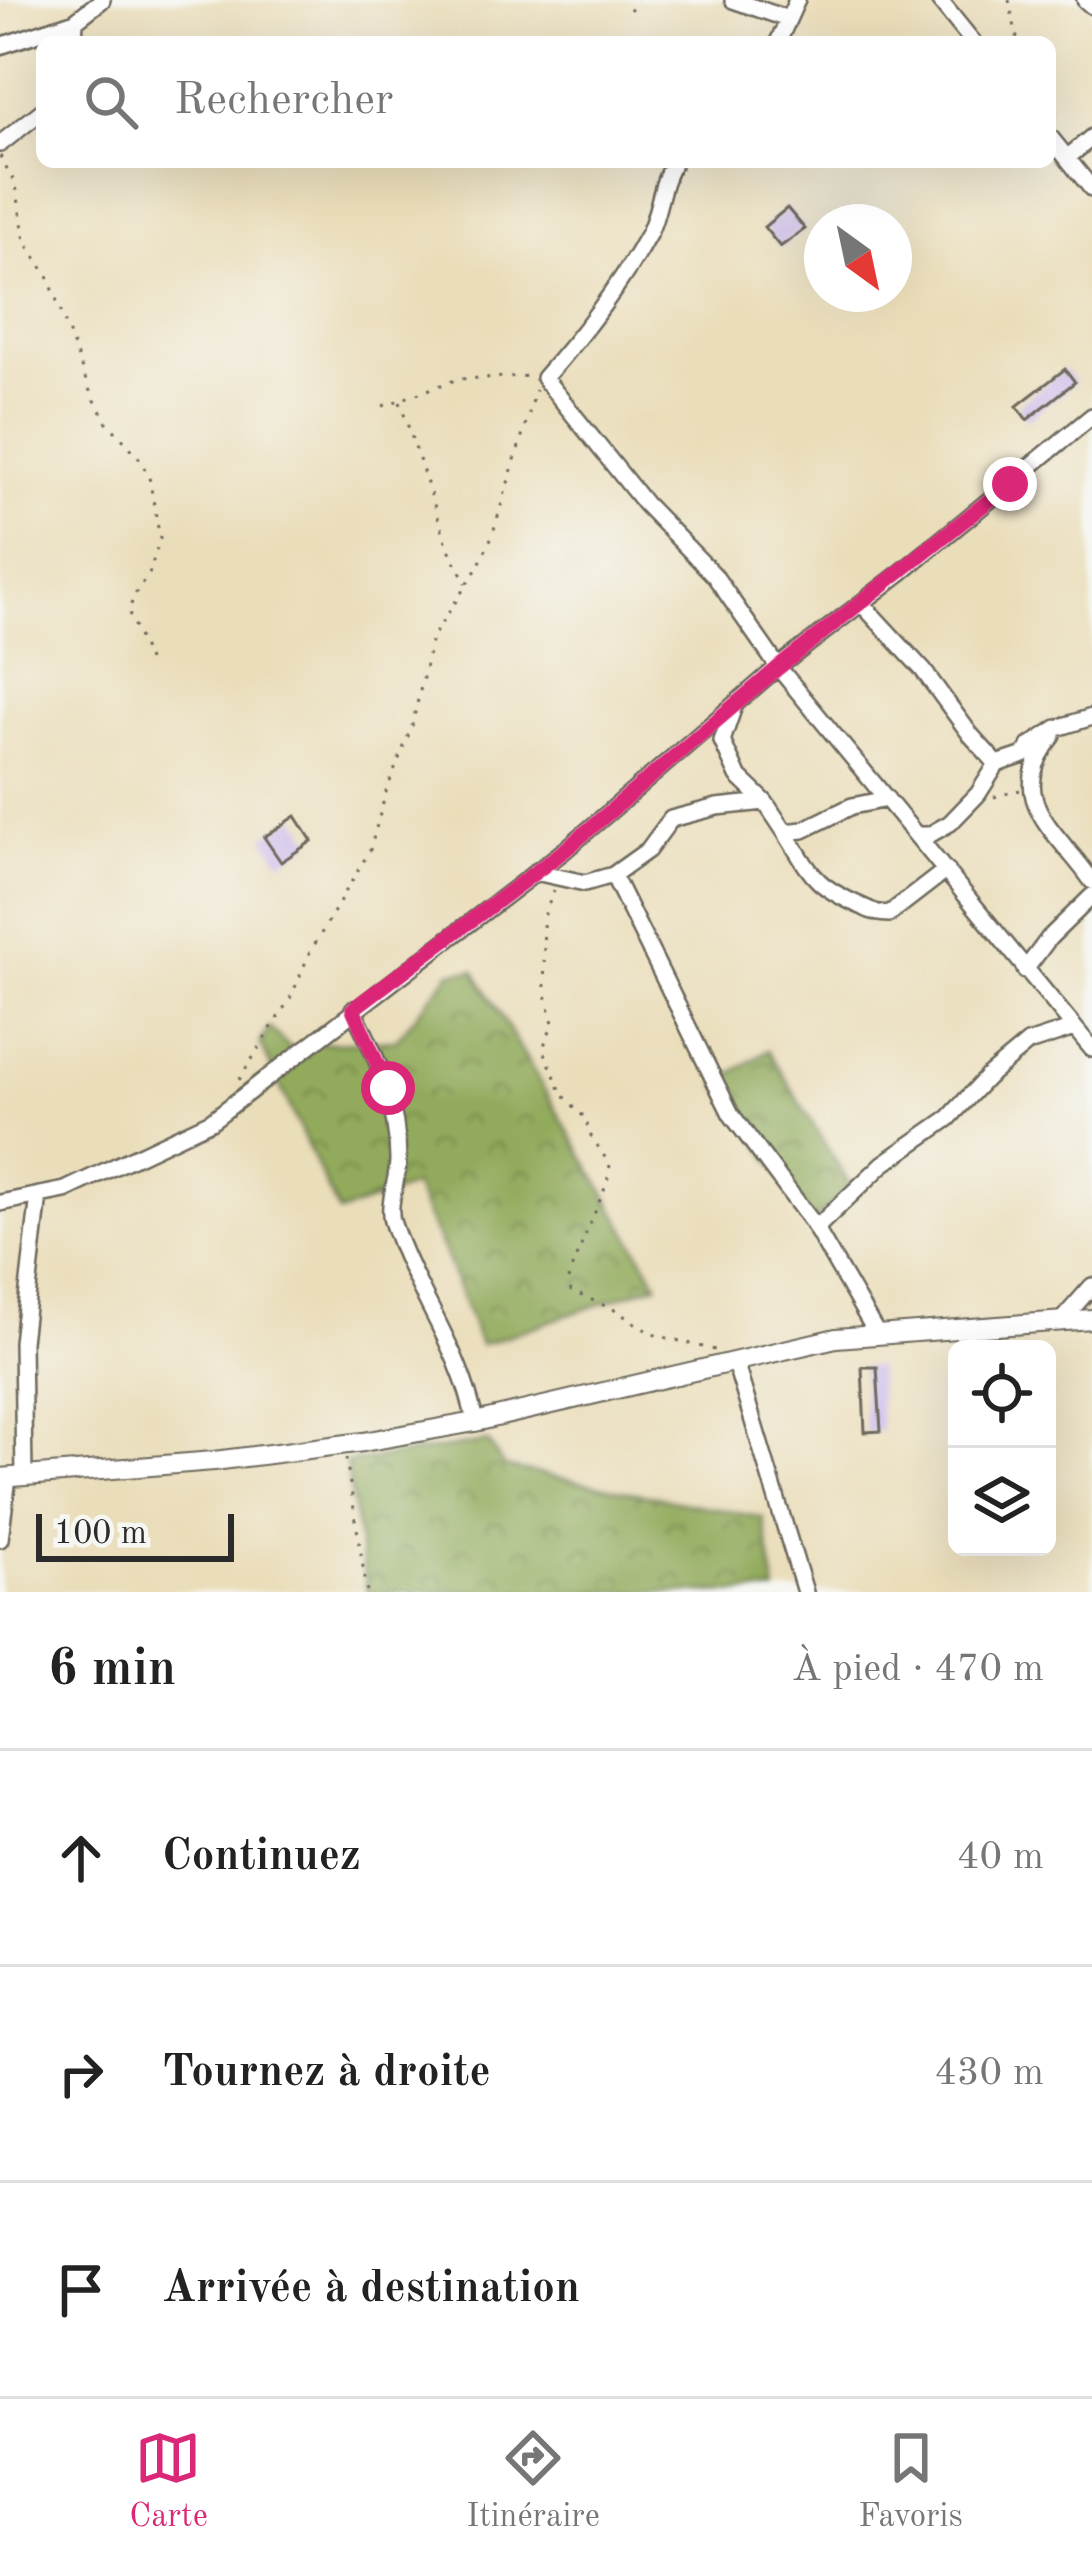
<!DOCTYPE html>
<html lang="fr">
<meta charset="utf-8">
<style>
:root{--surface:#fff;--page:#f2f2f2;--text:#222;--muted:#767676;--line:#e0e0e0;--accent:#db2777}
body{margin:0;font-family:"Old Standard TT",serif;background:var(--page);color:var(--text)}
.controls{position:absolute;right:36px;bottom:36px;display:grid;overflow:hidden;border-radius:18px;box-shadow:0 12px 48px #0002}
.controls button{width:108px;height:108px;display:grid;place-items:center;padding:0;border:0;border-bottom:3px solid var(--line);background:var(--surface);color:var(--text);font:60px sans-serif}
.compass{position:absolute;left:804px;top:204px;width:108px;height:108px;border-radius:50%;background:var(--surface);box-shadow:0 12px 48px #0002;rotate:147deg}
.scale{position:absolute;left:36px;bottom:30px;width:198px;box-sizing:border-box;padding-left:12px;border:6px solid #2b2b2b;border-top:0;font-size:33px;line-height:42px;white-space:nowrap;color:#2b2b2b;-webkit-text-stroke:9px #f6f6f2;paint-order:stroke}
.stop{position:absolute;width:36px;height:36px;margin:-27px;border:9px solid #db2777;border-radius:50%;background:#fff}
.stop.end{background:#db2777;border-color:#fff;box-shadow:0 3px 12px #0008}
.list{margin:0;padding:0;list-style:none}
h2{display:flex;justify-content:space-between;align-items:center;height:156px;margin:0;padding:0 48px;font-size:51px}
h2 small{font-size:39px;font-weight:400;color:var(--muted)}
.list li{display:grid;grid-template-columns:78px 1fr auto;gap:36px;align-items:center;box-sizing:border-box;height:216px;padding:0 48px;border-top:3px solid var(--line)}
.list b{display:block;font-size:45px;white-space:nowrap}
.list em{font-size:39px;font-style:normal;color:var(--muted)}
.icon{flex:none;width:66px;height:66px;fill:none;stroke:currentColor;stroke-width:2;stroke-linecap:round;stroke-linejoin:round}
.map{position:relative;flex:none;width:1092px;height:1592px;overflow:hidden}
.search{position:absolute;background:var(--surface);box-shadow:0 12px 48px #0002;left:36px;right:36px;top:36px;height:132px;display:flex;align-items:center;gap:30px;box-sizing:border-box;padding:0 42px;border-radius:18px;color:var(--muted);font-size:45px}
.sheet{height:804px;background:var(--surface)}
nav{display:flex;justify-content:space-around;align-items:center;box-sizing:border-box;height:168px;border-top:3px solid var(--line);background:var(--surface);font-size:33px;color:var(--muted)}
nav a{display:grid;justify-items:center;gap:6px}
nav .on{color:var(--accent)}
.map>svg:first-child{display:block}
.forest{fill:url(#forest-crowns);stroke:#5e6a44;stroke-width:3}
.building{fill:#cab7ea}
.lines{fill:none;stroke-linecap:round;stroke-linejoin:round}
.minor-casing{stroke:#6e695d;stroke-width:20}
.tertiary-casing{stroke:#6e695d;stroke-width:22}
.path{stroke:#6e695d;stroke-width:3;stroke-dasharray:3 9;stroke-linecap:butt}
.minor{stroke:#fff;stroke-width:15}
.tertiary{stroke:#fff;stroke-width:18}
.route{stroke:#db2777;stroke-width:15}
</style>
<div class="map">
<svg width="1092" height="1592" viewBox="0 0 1092 1592">
<defs>
<pattern id="forest-crowns" width="20" height="18" patternUnits="userSpaceOnUse" patternTransform="scale(3)"><rect width="20" height="18" fill="#92aa5c"/><path d="M2 6a3 3 0 1 1 6 0M12 15a3 3 0 1 1 6 0" fill="none" stroke="#778b4c"/></pattern>
</defs>
<rect width="100%" height="100%" fill="#f6f6f2"/>
<filter id="ink" filterUnits="userSpaceOnUse"><feTurbulence type="fractalNoise" baseFrequency=".00833" numOctaves="2"/><feDisplacementMap in="SourceGraphic" scale="24" xChannelSelector="R" yChannelSelector="G"/><feConvolveMatrix kernelMatrix="1 2 1 2 8 2 1 2 1" color-interpolation-filters="sRGB"/></filter>
<filter id="wash" filterUnits="userSpaceOnUse"><feTurbulence type="fractalNoise" baseFrequency=".004" numOctaves="4" result="noise"/><feDisplacementMap in="SourceGraphic" scale="48" xChannelSelector="R" yChannelSelector="G"/><feGaussianBlur stdDeviation="2.7" result="paint"/><feColorMatrix in="noise" values="0 0 0 0 0 0 0 0 0 0 0 0 0 0 0 0 0 1.4 0 .05"/><feComposite in="paint" operator="in"/></filter>
<g filter="url(#wash)">
<rect width="100%" height="100%" fill="#eaddb9"/>
<path class="forest" d="M474,970L658,1284L480,1345L444,1251L413,1186L339,1213L260,1043L269,1028L297,1054L312,1044L396,1040L451,972Z
M768,1050L851,1187L813,1222L717,1083Z
M488,1442L504,1467L763,1518L776,1592H367L346,1463Z"/>
<g id="blocks">
<path class="building" d="M787,208L805,229L780,247L764,227Z
M1065,369L1075,382L1027,420L1017,406Z
M296,816L312,841L281,862L264,837Z
M862,1367H877L881,1431L865,1432Z"/>
</g>
</g>
<g filter="url(#ink)">
<use href="#blocks" fill-opacity="0" stroke="#6e695d" stroke-width="3"/>
<g class="lines">
<g class="minor-casing">
<path id="minor" d="M733,0L788,19
M939,0L973,42
M1085,0L1092,6
M74,42L75,21L102,0
M778,42L797,0
M0,46L75,21
M1050,137L1092,189
M0,144L42,111
M1067,158L1092,137
M674,162C660,184 660,210 649,233C621,285 583,334 544,378L645,504L714,575L778,667L1092,1049
M861,603L923,670L970,734L997,764
M733,709L722,741L738,776L765,802
M1053,736C1001,799 1059,832 1092,881
M785,832C812,875 813,885 861,906C872,911 876,914 889,914L946,870
M918,835H929L950,823L978,794L997,764L1024,755L1030,746L1057,728L1092,717
M535,872L585,883L613,875
M1025,970L1049,938L1092,896
M353,1009C377,1057 398,1105 398,1160C398,1180 386,1206 393,1224C416,1293 462,1351 475,1422
M0,1203L65,1190L211,1121L565,850L778,667L903,571L1092,416
M816,1228L883,1164L949,1118L987,1077L1028,1043L1074,1028
M1062,1320L1092,1286
M877,1334L812,1222L731,1114L613,875L648,850L671,819L717,807L765,802L785,832L803,830L852,806L887,799
M735,1362L805,1592
M24,1475L22,1342L39,1195
M0,1539L8,1477"/>
</g>
<g class="tertiary-casing">
<path id="tertiary" d="M0,1478L214,1461L363,1442L475,1422L836,1338L1092,1319"/>
</g>
<path class="path" d="M1009,0L1018,42
M630,10L637,0
M1050,103L1057,114
M0,156L16,185L25,241L48,276L89,389L106,421L138,456L149,477L160,539L149,574L133,597L129,613L151,668
M400,402L448,547L466,583
M383,406L458,379L533,376
M994,797L1020,790
M554,890L543,919L545,990L553,1023L543,1048L562,1094L586,1119L589,1133L610,1165L607,1183L568,1277L571,1291L615,1310L652,1334L715,1350
M239,1080L292,995L309,954L370,850L386,792L412,726L432,638L478,567L492,536L536,390
M346,1458L367,1592"/>
<use href="#minor" class="minor"/>
<use href="#tertiary" class="tertiary"/>
</g>
</g>
<g class="lines" filter="url(#ink)">
<path class="route" d="M388,1088L353,1009L565,850L778,668L1010,484"/>
</g>
</svg>
<div class="controls">
<button><svg class="icon" aria-label="locate" viewBox="0 0 24 24"><circle cx="12" cy="12" r="6"/><path d="M12 2v4M12 18v4M2 12h4M18 12h4"/></svg></button>
<button><svg class="icon" aria-label="layers" viewBox="0 0 24 24"><path d="M12 4l9 5-9 5-9-5zM3 14l9 5 9-5"/></svg></button>
</div>
<svg class="compass" viewBox="-18 -18 36 36"><path d="M0-13l5 13h-10z" fill="#e53935"/><path d="M0 13l5-13h-10z" fill="#767676"/></svg>
<div class="scale">100 m</div>
<div class="stop" style="left:388px;top:1088px"></div>
<div class="stop end" style="left:1010px;top:484px"></div>
<div class="search"><svg class="icon" aria-label="search" viewBox="0 0 24 24"><circle cx="10" cy="10" r="6"/><path d="M15 15l6 6"/></svg>Rechercher</div>
</div>
<section class="sheet">
<h2>6 min<small>À pied · 470 m</small></h2>
<ul class="list">
<li><svg class="icon" aria-label="ahead" viewBox="0 0 24 24"><path d="M12 20V5M6 11l6-6 6 6"/></svg><div><b>Continuez</b></div><em>40 m</em></li>
<li><svg class="icon" aria-label="right" viewBox="0 0 24 24"><path d="M7 20v-9h11M14 6l5 5-5 5"/></svg><div><b>Tournez à droite</b></div><em>430 m</em></li>
<li><svg class="icon" aria-label="arrive" viewBox="0 0 24 24"><path d="M6 21V4h12l-3 4 3 4H6"/></svg><div><b>Arrivée à destination</b></div></li>
</ul>
</section>
<nav>
<a class="on"><svg class="icon" aria-label="map" viewBox="0 0 24 24"><path d="M3 6l6-2 6 2 6-2v14l-6 2-6-2-6 2zM9 4v14M15 6v14"/></svg>Carte</a>
<a><svg class="icon" aria-label="directions" viewBox="0 0 24 24"><path d="M12 3l9 9-9 9-9-9zM9 14v-3h6M13 9l2 2-2 2"/></svg>Itinéraire</a>
<a><svg class="icon" aria-label="saved" viewBox="0 0 24 24"><path d="M7 4h10v16l-5-4-5 4z"/></svg>Favoris</a>
</nav>
